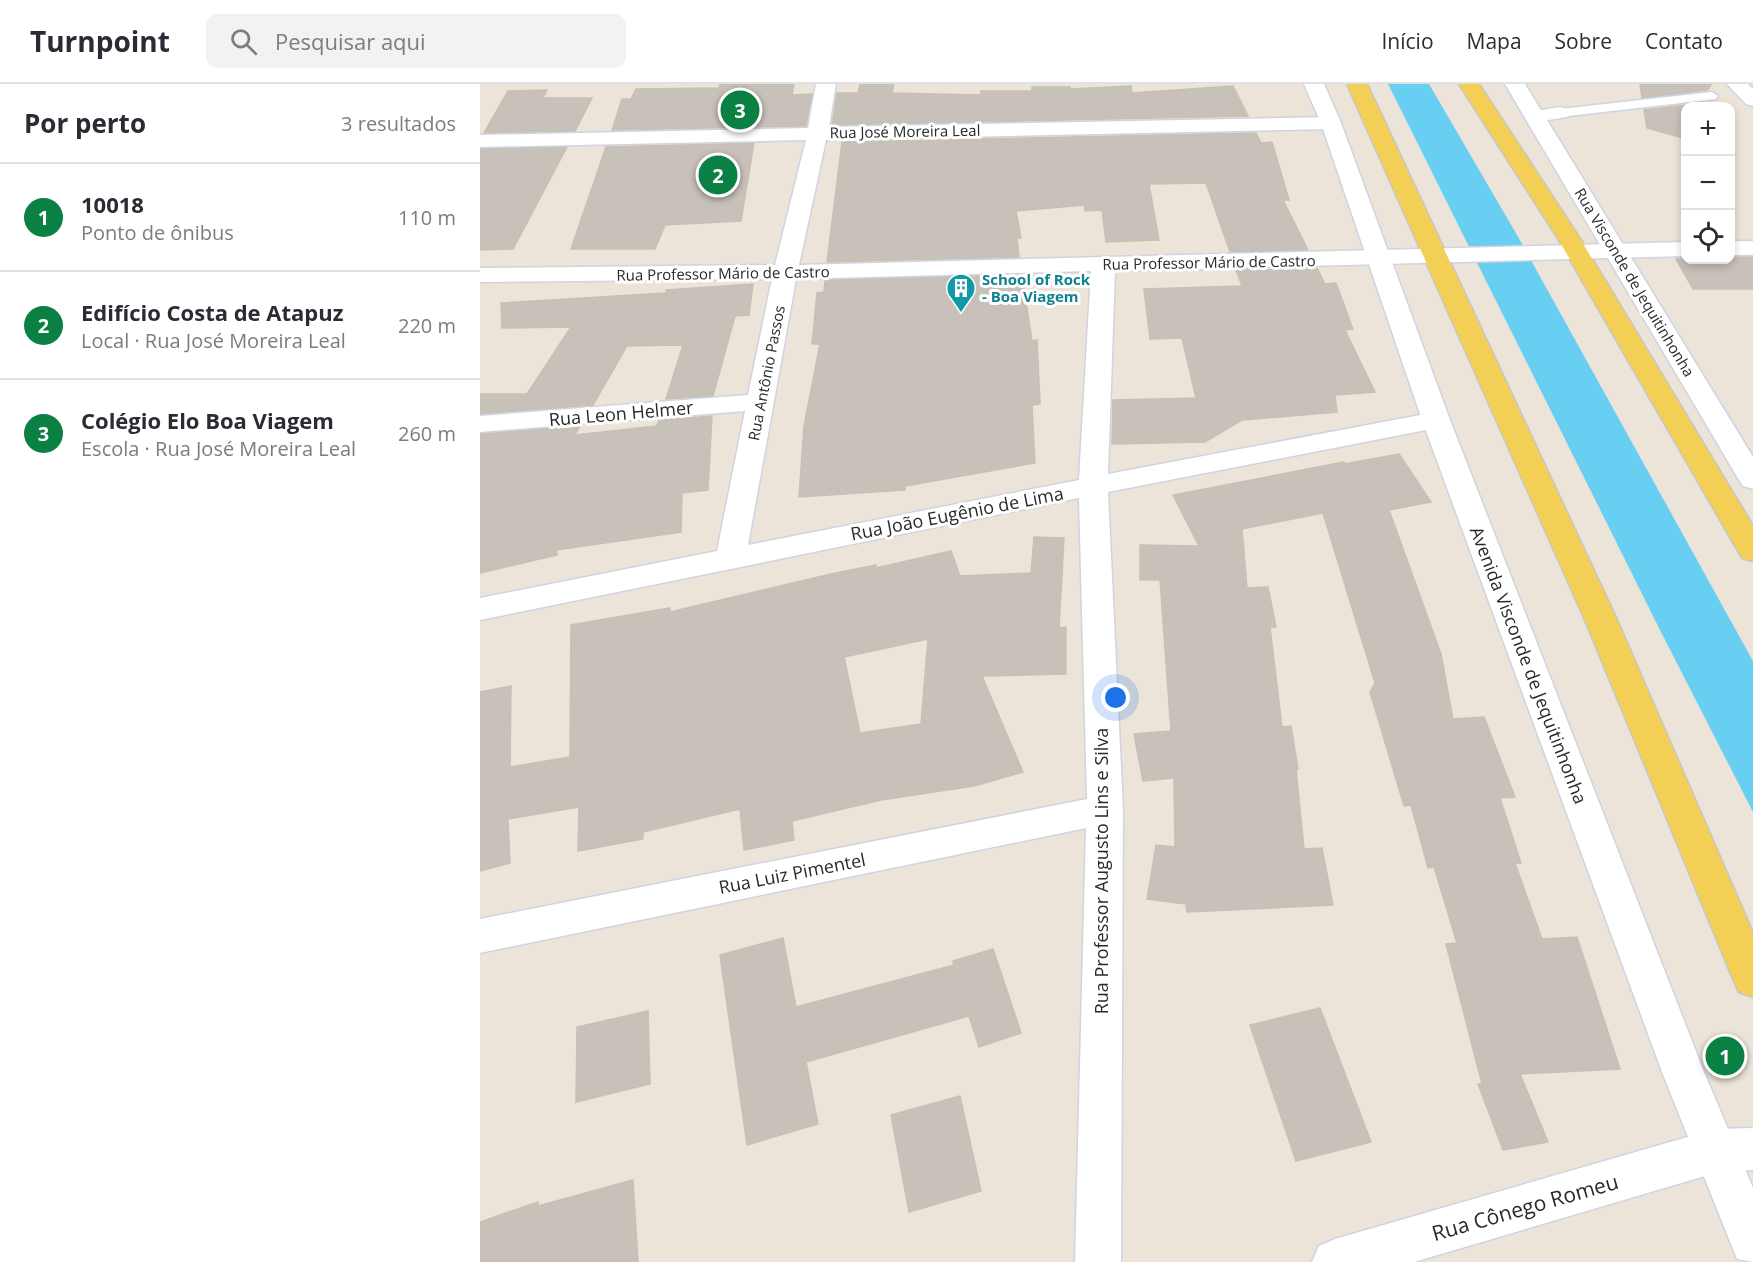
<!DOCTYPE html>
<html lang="pt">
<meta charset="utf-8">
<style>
:root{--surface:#fff;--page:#f2f2f3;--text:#2b2b33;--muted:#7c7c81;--line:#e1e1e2;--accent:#0b8043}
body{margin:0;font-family:"Open Sans",sans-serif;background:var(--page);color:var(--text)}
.controls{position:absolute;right:18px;top:18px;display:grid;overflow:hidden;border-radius:12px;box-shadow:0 3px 9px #0003}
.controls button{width:54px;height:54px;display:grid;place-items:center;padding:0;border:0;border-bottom:2px solid var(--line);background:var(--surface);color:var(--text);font:30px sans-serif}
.you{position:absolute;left:636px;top:614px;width:21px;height:21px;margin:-15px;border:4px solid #fff;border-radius:50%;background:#1a73e8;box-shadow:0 0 0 9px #1a73e833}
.badge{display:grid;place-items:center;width:39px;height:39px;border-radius:50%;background:var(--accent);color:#fff;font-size:20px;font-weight:700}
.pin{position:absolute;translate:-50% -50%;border:3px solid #fff;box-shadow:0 2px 6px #0006}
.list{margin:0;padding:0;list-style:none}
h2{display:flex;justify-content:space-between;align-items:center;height:78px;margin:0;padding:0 24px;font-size:26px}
h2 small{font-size:20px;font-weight:400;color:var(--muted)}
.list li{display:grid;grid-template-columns:39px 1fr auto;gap:18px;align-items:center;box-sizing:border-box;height:108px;padding:0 24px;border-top:2px solid var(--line)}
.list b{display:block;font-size:22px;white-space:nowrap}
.list p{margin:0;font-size:20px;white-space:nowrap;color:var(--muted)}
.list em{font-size:20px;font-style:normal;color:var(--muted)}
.icon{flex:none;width:33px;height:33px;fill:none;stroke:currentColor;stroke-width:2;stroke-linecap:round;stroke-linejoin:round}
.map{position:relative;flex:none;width:1273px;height:1178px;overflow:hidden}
header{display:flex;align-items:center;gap:36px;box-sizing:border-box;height:84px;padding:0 30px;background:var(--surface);border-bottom:2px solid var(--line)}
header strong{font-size:28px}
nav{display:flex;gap:33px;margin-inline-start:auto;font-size:21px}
.search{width:420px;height:54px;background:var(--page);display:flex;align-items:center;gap:15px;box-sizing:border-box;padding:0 21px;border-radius:12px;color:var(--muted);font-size:22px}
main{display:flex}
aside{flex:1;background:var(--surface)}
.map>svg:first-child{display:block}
.water{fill:#68cef2}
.building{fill:#c7c1b9;stroke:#c7c0b3;stroke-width:1.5;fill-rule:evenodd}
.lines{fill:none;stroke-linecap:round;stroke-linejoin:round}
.lane-casing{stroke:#cfd3e2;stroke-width:3}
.street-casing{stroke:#cfd3e2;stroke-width:3}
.secondary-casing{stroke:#cfd3e2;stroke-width:3}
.primary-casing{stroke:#c7c7c7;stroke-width:3}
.lane{fill:#fff;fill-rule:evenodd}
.street{fill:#fff;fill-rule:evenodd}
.secondary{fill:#fff;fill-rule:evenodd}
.primary{fill:#f4cf56;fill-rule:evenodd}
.labels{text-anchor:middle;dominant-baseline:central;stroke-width:6;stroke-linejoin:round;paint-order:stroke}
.far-street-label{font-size:15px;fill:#292929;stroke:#fff}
.far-culture-label{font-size:15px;font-weight:bold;fill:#0d838f;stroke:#fff;text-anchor:start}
.street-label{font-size:18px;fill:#292929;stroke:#fff}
.near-street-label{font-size:21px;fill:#292929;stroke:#fff}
</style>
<header>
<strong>Turnpoint</strong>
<div class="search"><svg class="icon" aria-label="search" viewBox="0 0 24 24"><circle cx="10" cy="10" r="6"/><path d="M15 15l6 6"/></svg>Pesquisar aqui</div>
<nav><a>Início</a><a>Mapa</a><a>Sobre</a><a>Contato</a></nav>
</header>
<main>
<aside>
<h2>Por perto<small>3 resultados</small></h2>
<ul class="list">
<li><span class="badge">1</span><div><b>10018</b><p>Ponto de ônibus</p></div><em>110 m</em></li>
<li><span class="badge">2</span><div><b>Edifício Costa de Atapuz</b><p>Local · Rua José Moreira Leal</p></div><em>220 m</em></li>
<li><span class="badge">3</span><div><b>Colégio Elo Boa Viagem</b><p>Escola · Rua José Moreira Leal</p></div><em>260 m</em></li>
</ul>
</aside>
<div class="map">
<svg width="1273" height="1178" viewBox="0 0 1273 1178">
<rect width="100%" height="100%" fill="#ece4d9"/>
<path class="water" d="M908,0H949L1037,151L1273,577V728L1181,548Z"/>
<path class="building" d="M240,0H314L312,11L332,10L326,42L132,46L142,15H151L156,5L239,4Z
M380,0H414L412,9L501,11V7H552V3H590V5L651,2L652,9L753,2L768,32L352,41L357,9H378Z
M1160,0H1232L1227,6L1162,14Z
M67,6L63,14H112L95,47L4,49L28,7Z
M1216,20L1214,22H1206V55L1167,44L1164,26Z
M776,49L781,59L792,58L809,116H803L828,166L750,168L726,99L669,100L679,156L626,158L622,126L605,127L604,121L536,127L541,154H537L539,173L347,178L362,58Z
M274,59L261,137L185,141L175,165H91L126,63Z
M87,63L33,165L0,166V65Z
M1251,173H1273V205H1213L1196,175L1251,176Z
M837,184L845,200L856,199L873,245L865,246L895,308L855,311L857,328L762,336L725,358L632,360L633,316L716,314L702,254L670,255L664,205L762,202L756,186Z
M542,191L552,257L557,256L560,320L552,321L555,379L425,402V406L319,413L324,342L340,260H332L337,209L344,208L345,196Z
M273,200L269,231L255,232L233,312L186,315L203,261L147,262L113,321L0,330V310H47L91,243L22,244L21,219L186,209V206Z
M232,332L228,406L202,409L201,448L76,466L77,471L0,489V350L100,342L95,351L177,342L179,336Z
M919,370L951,418L909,426L961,570L973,635L1004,633L1035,713L1020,714L1041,779H1035L1062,855L1097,853L1140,985L1040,990L1068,1058L1023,1066L998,1000H1002L966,860L977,859L954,783L948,784L931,721L924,722L890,608L895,599L843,429L762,445L767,504L788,503L796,543H790L802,643L811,642L818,685H816L824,765L842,764L853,821L707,828L706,820L667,815L676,761L695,763L694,694L663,697L654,650L691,647L680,496H660V461L719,462L693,411L864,378V380Z
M554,453L584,454L579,544L586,543V590L502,592L543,688L494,702L401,716L312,737L314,756L264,766L260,725L163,748V755L98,767L99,723L28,735L30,779L0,787V608L31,602L30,683L90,673L91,541L190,524V528L351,490L396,481V484L471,467L480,492L551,489ZM448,555L441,640L380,649L364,573Z
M303,854L316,923L474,881L473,877L513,865L541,949L499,963L489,932L326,978L338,1040L267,1061L240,871Z
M840,924L891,1058L816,1077L770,941Z
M168,927L170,1000L96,1018L97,943Z
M480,1012L501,1107L429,1128L411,1031Z
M153,1096L158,1178H0V1138L58,1118V1122Z"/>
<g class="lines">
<g class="lane-casing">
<path id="lane" d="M1232,8L1238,12L1236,15L1080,33L1074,29L1080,25Z"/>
</g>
<g class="street-casing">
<path id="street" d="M336,0H356L349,43L851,33L858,35L861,39L858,43L851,45L346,56L319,181L1206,158V172L635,187L628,390L956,328L966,330L970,336L966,342L956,344L628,408L643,726L641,1178H595L606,744L0,869V835L607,715L599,414L0,536V514L237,467L265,327L0,348V332L268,311L292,195L0,198V184L295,181L326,56L0,63V51L328,44ZM611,187L599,396L268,461L316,195Z
M1080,23L1087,25L1090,29L1087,33L1056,38L1049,36L1046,32L1049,28Z
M1250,157H1273V171H1250Z
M1273,1044V1086L1235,1089L934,1178H832L839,1162L855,1155L1235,1045Z"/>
</g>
<g class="secondary-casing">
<path id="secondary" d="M824,0H844L861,39L970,336L1224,988L1273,1104V1178L1257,1175L1182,988L942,336L841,39Z
M1025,0H1045L1273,373V405L1263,402L1259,396Z
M1247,0H1268L1273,5V22L1266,20Z"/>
</g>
<g class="primary-casing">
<path id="primary" d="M867,0H887L1137,536L1273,849V913L1259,908L1253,895L1105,536Z
M979,0H999L1099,153L1273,442V477L1262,474L1258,467L1077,153Z"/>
</g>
<use href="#lane" class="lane"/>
<use href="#street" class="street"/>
<use href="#secondary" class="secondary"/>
<use href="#primary" class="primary"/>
</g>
<defs>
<g id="building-pin" transform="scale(1.5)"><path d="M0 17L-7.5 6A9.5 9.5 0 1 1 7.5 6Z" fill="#0f9aa8" stroke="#fff"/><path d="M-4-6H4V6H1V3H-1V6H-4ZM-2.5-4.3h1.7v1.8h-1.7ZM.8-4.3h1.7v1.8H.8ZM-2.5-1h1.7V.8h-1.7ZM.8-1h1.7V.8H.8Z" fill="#fff"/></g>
</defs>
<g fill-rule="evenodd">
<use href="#building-pin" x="481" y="204"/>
</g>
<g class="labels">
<g class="far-street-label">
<text transform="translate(425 47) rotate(-1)">Rua José Moreira Leal</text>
<text transform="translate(729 178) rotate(-1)">Rua Professor Mário de Castro</text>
<text transform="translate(243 189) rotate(-1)">Rua Professor Mário de Castro</text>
<text transform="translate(1155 198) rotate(59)">Rua Visconde de Jequitinhonha</text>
<text transform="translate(286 289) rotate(-79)">Rua Antônio Passos</text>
</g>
<g class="far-culture-label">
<text x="502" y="195">School of Rock<tspan x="502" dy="17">- Boa Viagem</tspan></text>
</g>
<g class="street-label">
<text transform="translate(141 329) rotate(-5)">Rua Leon Helmer</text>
<text transform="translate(477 429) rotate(-11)">Rua João Eugênio de Lima</text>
<text transform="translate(1049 581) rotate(69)">Avenida Visconde de Jequitinhonha</text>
<text transform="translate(621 787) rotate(-90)">Rua Professor Augusto Lins e Silva</text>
<text transform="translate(312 789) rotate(-11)">Rua Luiz Pimentel</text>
</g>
<g class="near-street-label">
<text transform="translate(1045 1123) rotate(-16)">Rua Cônego Romeu</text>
</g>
</g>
</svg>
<div class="controls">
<button>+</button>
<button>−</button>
<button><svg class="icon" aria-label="locate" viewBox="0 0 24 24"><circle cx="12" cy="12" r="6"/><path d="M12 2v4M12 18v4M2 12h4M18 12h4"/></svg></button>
</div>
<div class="you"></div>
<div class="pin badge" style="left:1245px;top:972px">1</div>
<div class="pin badge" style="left:238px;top:91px">2</div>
<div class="pin badge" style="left:260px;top:26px">3</div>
</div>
</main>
